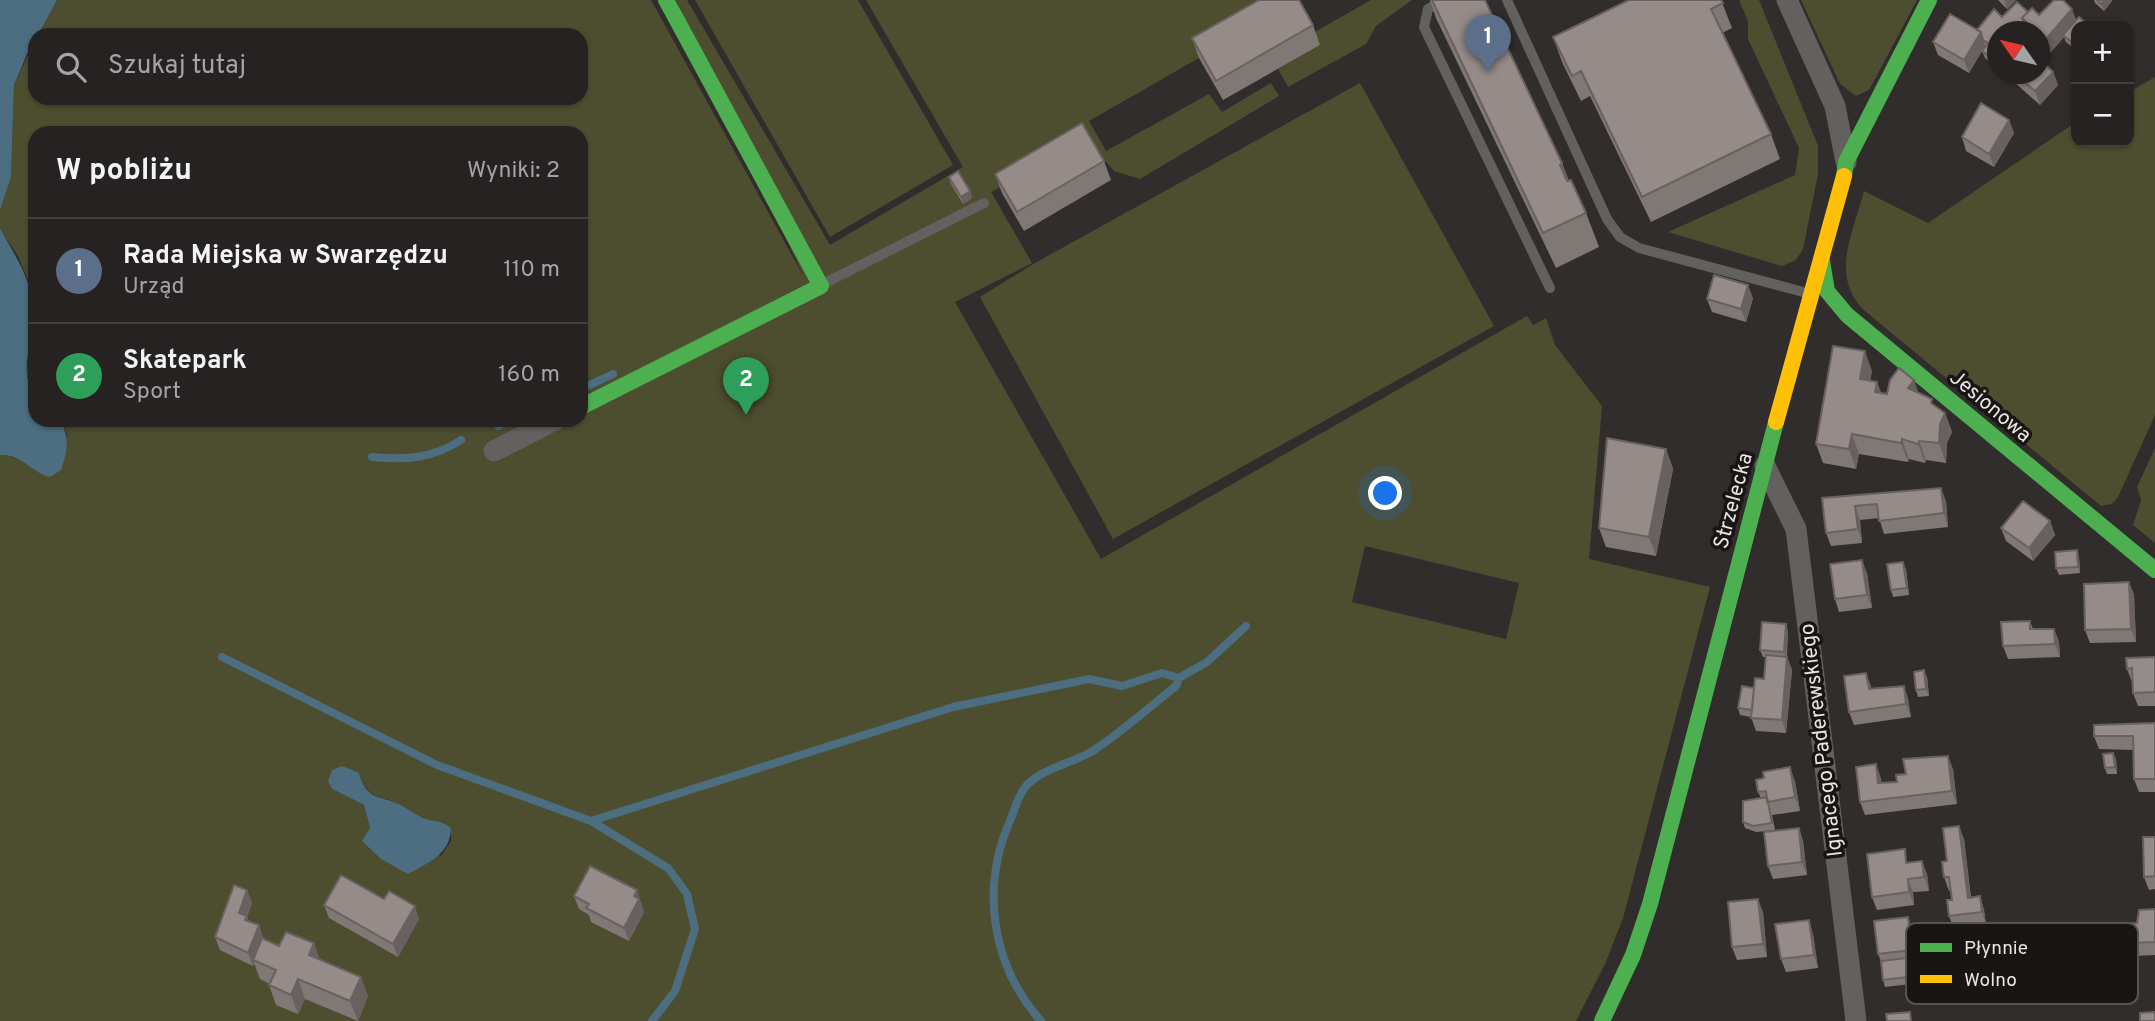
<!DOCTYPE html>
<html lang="pl">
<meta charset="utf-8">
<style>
:root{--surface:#252221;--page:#2d2a2a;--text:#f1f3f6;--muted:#a3a4a5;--line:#423f3f;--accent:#ea580c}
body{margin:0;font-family:Overpass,sans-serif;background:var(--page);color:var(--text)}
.controls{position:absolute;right:21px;top:21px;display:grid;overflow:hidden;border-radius:14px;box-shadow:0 2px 5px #0004}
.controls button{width:63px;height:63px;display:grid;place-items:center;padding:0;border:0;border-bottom:2px solid var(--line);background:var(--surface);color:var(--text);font:35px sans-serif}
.compass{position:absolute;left:1987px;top:21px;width:63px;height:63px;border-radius:50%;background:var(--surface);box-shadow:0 2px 5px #0004;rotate:304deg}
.you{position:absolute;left:1386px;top:494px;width:24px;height:24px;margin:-18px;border:5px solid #fff;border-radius:50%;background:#1a73e8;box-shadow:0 0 0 10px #1a73e833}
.badge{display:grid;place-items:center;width:46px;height:46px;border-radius:50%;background:var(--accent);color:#fff;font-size:23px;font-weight:700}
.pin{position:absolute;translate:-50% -58px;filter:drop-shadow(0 2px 4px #0008)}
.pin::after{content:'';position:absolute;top:37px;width:24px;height:21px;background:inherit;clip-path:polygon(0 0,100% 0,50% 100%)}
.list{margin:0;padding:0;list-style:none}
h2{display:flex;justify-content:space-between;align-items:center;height:91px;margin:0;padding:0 28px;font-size:30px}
h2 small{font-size:23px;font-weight:400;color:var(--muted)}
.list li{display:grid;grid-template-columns:46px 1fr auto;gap:21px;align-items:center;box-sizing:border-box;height:105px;padding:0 28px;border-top:2px solid var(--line)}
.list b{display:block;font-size:26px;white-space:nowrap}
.list p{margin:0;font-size:23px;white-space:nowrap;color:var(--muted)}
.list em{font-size:23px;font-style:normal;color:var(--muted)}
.icon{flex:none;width:38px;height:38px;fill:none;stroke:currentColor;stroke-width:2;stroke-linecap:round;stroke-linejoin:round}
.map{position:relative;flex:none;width:2155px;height:1021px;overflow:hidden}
.search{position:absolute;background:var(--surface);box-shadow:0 2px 5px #0004;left:28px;top:28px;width:560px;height:77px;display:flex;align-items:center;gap:18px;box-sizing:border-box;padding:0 24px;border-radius:21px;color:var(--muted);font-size:26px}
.panel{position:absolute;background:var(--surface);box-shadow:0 2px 5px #0004;left:28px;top:126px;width:560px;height:301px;border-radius:21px}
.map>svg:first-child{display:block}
.green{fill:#4d4e30;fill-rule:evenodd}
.water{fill:#4c6e80}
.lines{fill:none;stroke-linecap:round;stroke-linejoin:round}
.stream{stroke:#4c6e80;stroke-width:8}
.lane{stroke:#636160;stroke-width:10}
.street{stroke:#636160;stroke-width:21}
.fast{stroke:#4caf50;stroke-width:16}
.slow{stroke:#ffc107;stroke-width:16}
.wall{fill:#807875}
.shaded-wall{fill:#68615f}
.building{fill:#958b88;stroke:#68615f;stroke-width:2}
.labels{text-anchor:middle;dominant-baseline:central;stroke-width:7;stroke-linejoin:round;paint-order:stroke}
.street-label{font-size:21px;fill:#e9e3e1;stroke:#191514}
.key{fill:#191514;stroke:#575352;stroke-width:2}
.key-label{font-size:19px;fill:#e9e3e1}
</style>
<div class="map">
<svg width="2155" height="1021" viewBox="0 0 2155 1021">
<rect width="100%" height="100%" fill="#312d2c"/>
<path class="green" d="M57,0H651L805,279L676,0H687L830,245L963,167L866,0H1300L1089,121L1106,151L1209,94L1222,112L1271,83L1279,96L1140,179L1114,171L1089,142L991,192L1032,263L955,302L1101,559L1527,316L1533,325L1546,318L1555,345L1602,406L1589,559L1710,587L1623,918L1605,964L1576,1021H0V455C22,454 30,473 50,476L61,469L67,434L61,420H581V133H35V391L33,390L27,373L34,318L31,287L18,256L0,229V210L11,177L14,85L35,40V98H581V35H38ZM1365,546L1519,583L1506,639L1352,602ZM359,773C369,801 378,794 401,805C409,809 417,816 426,819C437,822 442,820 451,828V841L441,856L370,828L364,805L332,789Z
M695,0H858L953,165L830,237Z
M1371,0H1412L1376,26L1366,44L1288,87L1278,69L1320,45L1313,33Z
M1739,0H1759L1818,146V174L1803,249L1796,260L1782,266L1668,232L1795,175L1799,148L1748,39V21Z
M1801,0H1917L1869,90L1856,96L1840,84Z
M2155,77V415L2118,497L2112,504L2101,506L1865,311C1829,276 1853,234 1864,191L1928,223L2076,122V142H2129V92Z
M1360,83L1494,326L1113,539L980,297L1035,263Z
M2155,448V543L2133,525L2141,500L2137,487Z"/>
<path class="water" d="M0,0H57L38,35H35L14,85L11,177L0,210Z
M0,228C17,260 36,284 33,324C32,342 18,378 35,391V420H61C69,439 68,450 61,470L50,477C30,472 22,454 0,455Z
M342,766L359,773C368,802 378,794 401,805C409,809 417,816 426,819C437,822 442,820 451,828C450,855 429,862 408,874L381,859L362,841L370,828L364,805L332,789L328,781L332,770Z"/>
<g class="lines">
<path class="stream" d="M581,389L613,374
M498,426L511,420
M372,457C405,460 432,459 461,440
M222,657L437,765L591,821L953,707L1089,679L1122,686L1162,673L1179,678L1176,686C1148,708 1121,733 1091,752C1072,763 1045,768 1029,783C1019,792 1015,809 1010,821C980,889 992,966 1041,1021
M1179,678L1207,662L1246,626
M591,821L668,868L687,894L695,929L675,991L652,1021"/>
<path class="lane" d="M1442,0L1428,9L1424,27L1550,288
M1507,0L1607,219L1620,237L1639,248L1807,293
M823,284L984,203"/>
<path class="street" d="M1787,0L1835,106L1846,162
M494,451L555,420
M1765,466L1796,529L1856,1021"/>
<path class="fast" d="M1844,176L1846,162L1929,0
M1822,261L1827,291L1847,315L2155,570
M581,407L821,286L666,0
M1602,1021L1633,955L1650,904L1776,422"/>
<path class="slow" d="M1776,422L1844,176"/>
</g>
<path class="wall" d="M1430,0H1485L1562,163L1569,181L1586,213L1599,247L1556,268L1436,18Z
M1721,0L1732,28L1722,33L1771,134L1780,159L1651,222L1590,96L1581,101L1562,62L1553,37Z
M1998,0H2016L2007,9Z
M2063,0L2076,50L2066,42L2064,37L2051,52L2040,42V32H1998V67L1985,58L1982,51L1986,46H1985L1969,73L1938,55L1933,42L1977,30L2002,17L2028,12L2039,15Z
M2094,0H2111L2112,1L2104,11L2095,3Z
M1313,25L1320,45L1223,100L1199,58L1192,38Z
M2053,72L2058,85L2040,105L2005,74H2040Z
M2009,120L2014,133L1994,167L1966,151L1962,137Z
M1104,161L1111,180L1024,231L1002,193L995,174Z
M949,177L970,191L972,198L963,204L951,184Z
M1753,298L1746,322L1712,312L1707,299Z
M1872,371L1870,381L1877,382L1881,393L1887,394L1918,393L1945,413L1952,432L1947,443L1946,463L1926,460L1925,463L1909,459L1908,462L1859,454L1856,469L1823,463L1816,444Z
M1666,449L1673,469L1656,556L1606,547L1599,528Z
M1822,498L1946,501L1948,527L1884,534L1879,518L1860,520L1862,543L1831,546L1826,533Z
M2050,521L2055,535L2033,561L2006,541L2001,528Z
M2077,550L2079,557L2080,573L2059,575L2056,568Z
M1906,569L1909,595L1893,597L1891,590Z
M1867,573L1872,608L1839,612L1835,599Z
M2129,582L2134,595L2136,642L2090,643L2085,630Z
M2030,621L2033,629H2054L2059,642L2060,657L2008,659L2003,646Z
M1788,631L1787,657L1792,670L1786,733L1756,731L1751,717L1740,715L1738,708L1754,688L1764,679L1766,657H1763L1760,650Z
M2155,657V706H2138L2133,693V682H2132L2127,669Z
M1927,677L1929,696L1918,697L1916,690Z
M1871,686V688L1904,686L1908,699L1911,717L1854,725L1849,712Z
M2155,723V792H2139L2134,779L2133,750L2099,749L2094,736Z
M2113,753L2116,759L2117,774H2107L2105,768Z
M1953,769L1957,804L1865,815L1860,802L1881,778V783L1897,782Z
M1795,781L1800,811L1772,815L1775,830L1756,832L1745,828L1743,822L1761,798L1758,792Z
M1799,828L1803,841L1807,875L1773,879L1768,866Z
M2155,837V889L2149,890L2144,877Z
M1964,839L1971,897L1980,896L1984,910L1986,925L1954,929L1949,916L1952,900L1951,890L1949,891L1944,877L1947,861Z
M1909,863L1927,874L1929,891L1913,892L1914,905L1877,910L1872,897Z
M247,890L252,903L247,917L248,921L259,925L263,939L320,960L368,996L358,1021L305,999L298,1014L276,1005L269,985L270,984L260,979L254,963L253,966L220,950L215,937Z
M574,896L642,903L641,905L644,912L629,941L591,922L589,915L579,909Z
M384,899L419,919L398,957L329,918L324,905Z
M2155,909V955L2112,957L2107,944Z
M1763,912L1767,957L1737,960L1732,947Z
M1908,917L1912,930L1919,983L1885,987L1883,980L1881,961L1878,954Z
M1813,934L1818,968L1786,972L1781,959Z
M2093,958V961L2121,973L2122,1001L2063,1004L2058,990Z"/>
<path class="shaded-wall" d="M2004,0H2016L2007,9Z
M2105,0H2111L2112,1L2104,11L2101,4Z
M2072,9L2077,22L2063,35L2064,37L2051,52L2046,39Z
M2025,24L2027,31L2018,32Z
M1981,32L1985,45L1969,73L1964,60Z
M2053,72L2058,85L2040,105L2035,91Z
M2009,120L2014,133L1994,167L1989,154Z
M1562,163L1575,197L1560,165Z
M970,191L972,198L963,204L961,197Z
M1748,285L1753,298L1746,322L1741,309Z
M1865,351L1872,371L1867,398L1860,379Z
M1914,380L1921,400L1908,388Z
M1877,382L1884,401L1875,392Z
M1945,413L1952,432L1947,443L1946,463L1939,443L1940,424Z
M1852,434L1859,454L1856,469L1849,449Z
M1902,439L1909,459L1908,462L1901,443Z
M1919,441L1926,460L1925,463L1918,444Z
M1666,449L1673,469L1656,556L1649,537Z
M1941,488L1946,501L1948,527L1944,513Z
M1855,506L1860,520L1862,543L1858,529Z
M2050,521L2055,535L2033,561L2029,548Z
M2077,550L2079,557L2080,573L2078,567Z
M1862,560L1867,573L1872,608L1867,595Z
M1903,562L1906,569L1909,595L1907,588Z
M2129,582L2134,595L2136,642L2131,629Z
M1786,624L1788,631L1786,658L1784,652Z
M2054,629L2059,642L2060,657L2055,644Z
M1787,657L1792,670L1786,733L1782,720Z
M1924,670L1927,677L1929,696L1926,689Z
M1866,673L1871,686L1873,702L1869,689Z
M1904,686L1908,699L1911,717L1906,704Z
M2113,753L2116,759L2117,774L2115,767Z
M1948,756L1953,769L1957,804L1952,791Z
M1876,764L1881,778L1883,796L1878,783Z
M1790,767L1795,781L1800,811L1795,797Z
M1959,826L1964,839L1972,911L1968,898Z
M1799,828L1803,841L1807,875L1802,862Z
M1922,861L1927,874L1929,891L1924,877Z
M1908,879L1913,892L1914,905L1909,892Z
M247,890L252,903L247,917L251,929L239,913Z
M637,890L644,912L629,941L624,928L634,896Z
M1980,896L1984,910L1986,925L1982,912Z
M1758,899L1763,912L1767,957L1763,944Z
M415,906L419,919L398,957L393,944Z
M1908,917L1912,930L1919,983L1916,976L1914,957L1912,950Z
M1809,920L1813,934L1818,968L1814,955Z
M259,925L263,938L255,961L253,960L254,963L253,966L248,953Z
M314,943L321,963L309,955Z
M2088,945L2093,958L2094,974L2089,961Z
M2116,960L2121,973L2122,1001L2117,988Z
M361,977L368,996L358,1021L350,1001Z
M298,979L305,999L298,1014L291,995Z"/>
<path class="building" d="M1259,0H1299L1313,25L1216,81L1192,38Z
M1432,0H1485L1562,163L1560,165L1567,181L1571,180L1586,213L1543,233Z
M1629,0H1721L1723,3L1711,9L1771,134L1642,197L1581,71L1572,76L1553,37Z
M2054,0H2063L2072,9L2046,39L2040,33V32H2038L2022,18L2032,8L2039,15Z
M2097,0H2105L2101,4Z
M2017,2L2028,12L2022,18L2025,24L2018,32H1998V45L1991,52L1994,59L1982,51L1988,43L1983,40L1981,32L1977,30L1994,9L2002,17Z
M1950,14L1981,32L1964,60L1933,42Z
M2079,17L2089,26H2076V41L2074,44L2063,35Z
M1998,45V58L1991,52Z
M2040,59L2053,72L2035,91L2015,74H2040Z
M1981,103L2009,120L1989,154L1962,137Z
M1082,123L1104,161L1017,212L995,174Z
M958,171L970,191L961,197L949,177Z
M1714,275L1748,285L1741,309L1707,299Z
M1833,346L1865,351L1860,379L1877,382L1875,392L1887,394L1890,380L1899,368L1914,380L1908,388L1932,399L1931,403L1945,413L1940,424L1939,443L1919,441L1918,444L1902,439L1901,443L1852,434L1849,449L1816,444Z
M1607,438L1666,449L1649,537L1599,528Z
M1941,488L1944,513L1879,521L1877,504L1855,506L1858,529L1826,533L1822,498Z
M2023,501L2050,521L2029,548L2001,528Z
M2077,550L2078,567L2056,568L2055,552Z
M1862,560L1867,595L1835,599L1830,564Z
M1903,562L1907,588L1891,590L1887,564Z
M2129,582L2131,629L2085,630L2084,584Z
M2030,621V629H2054L2055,644L2003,646L2001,622Z
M1762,622L1786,624L1784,652L1760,650Z
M1766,655L1787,657L1782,720L1751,718L1755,678L1764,679Z
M2155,657V692L2133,693L2132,668L2127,669L2126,658Z
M1924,670L1926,689L1916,690L1914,672Z
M1866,673L1869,689L1904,686L1906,704L1849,712L1844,676Z
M1742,686L1754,688L1752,710L1738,708Z
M2155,723V779H2134L2133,736H2094V725Z
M2113,753L2115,767L2105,768L2103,754Z
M1948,756L1952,791L1860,802L1856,767L1876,764L1878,783L1897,782L1896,775L1906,774L1903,759Z
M1790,767L1795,797L1767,802L1766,791L1758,792L1756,780L1764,778L1763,772Z
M1767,797L1772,823L1753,826L1743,822V801Z
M1959,826L1968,898L1980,896L1982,912L1949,916L1947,900H1952L1949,877H1944L1942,862L1947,861L1943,828Z
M1799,828L1802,862L1768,866L1764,832Z
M2143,837H2155V876L2144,877Z
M1905,849L1906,863L1922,861L1924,877L1908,879L1909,892L1872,897L1867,854Z
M590,866L637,890L634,896L639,899L624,928L586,908L589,904L574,896Z
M341,875L384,899L389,891L415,906L393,944L324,905Z
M234,885L247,890L239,913L247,916L245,920L259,925L248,953L215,937Z
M1758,899L1763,944L1732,947L1728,902Z
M2155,909V942L2107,944L2106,925L2137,923L2139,910Z
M1908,917L1912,950L1878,954L1874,921Z
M1809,920L1814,955L1781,959L1775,924Z
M286,932L314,943L309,955L361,977L350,1001L298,979L291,995L269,985L276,970L253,960L262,938L279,946Z
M1914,957L1916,976L1883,980L1881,961Z
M1910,1012L1911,1021H1887L1886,1014Z
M2155,1012V1021H2140V1013Z"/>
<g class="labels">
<g class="street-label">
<text transform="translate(1990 407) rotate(40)">Jesionowa</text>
<text transform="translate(1734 501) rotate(-75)">Strzelecka</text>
<text transform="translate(1822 740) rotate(-97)">Ignacego Paderewskiego</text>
</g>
</g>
<rect x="1906" y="923" width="232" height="81" rx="10" class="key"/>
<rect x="1920" y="943" width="32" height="9" fill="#4caf50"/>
<rect x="1920" y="975" width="32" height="8" fill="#ffc107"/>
<g class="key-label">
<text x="1964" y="954">Płynnie</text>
<text x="1964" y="986">Wolno</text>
</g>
</svg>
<div class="controls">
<button>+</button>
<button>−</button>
</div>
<svg class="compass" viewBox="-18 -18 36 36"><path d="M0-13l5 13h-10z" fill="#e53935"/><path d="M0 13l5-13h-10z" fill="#a3a4a5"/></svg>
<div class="you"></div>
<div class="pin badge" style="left:1488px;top:72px;background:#5c6f8a">1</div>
<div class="pin badge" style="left:746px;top:415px;background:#2e9e5b">2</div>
<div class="search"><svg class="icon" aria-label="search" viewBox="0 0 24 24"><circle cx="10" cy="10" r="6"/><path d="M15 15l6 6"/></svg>Szukaj tutaj</div>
<section class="panel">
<h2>W pobliżu<small>Wyniki: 2</small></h2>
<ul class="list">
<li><span class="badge" style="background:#5c6f8a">1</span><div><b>Rada Miejska w Swarzędzu</b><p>Urząd</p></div><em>110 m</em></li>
<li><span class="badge" style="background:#2e9e5b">2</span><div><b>Skatepark</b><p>Sport</p></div><em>160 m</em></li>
</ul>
</section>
</div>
